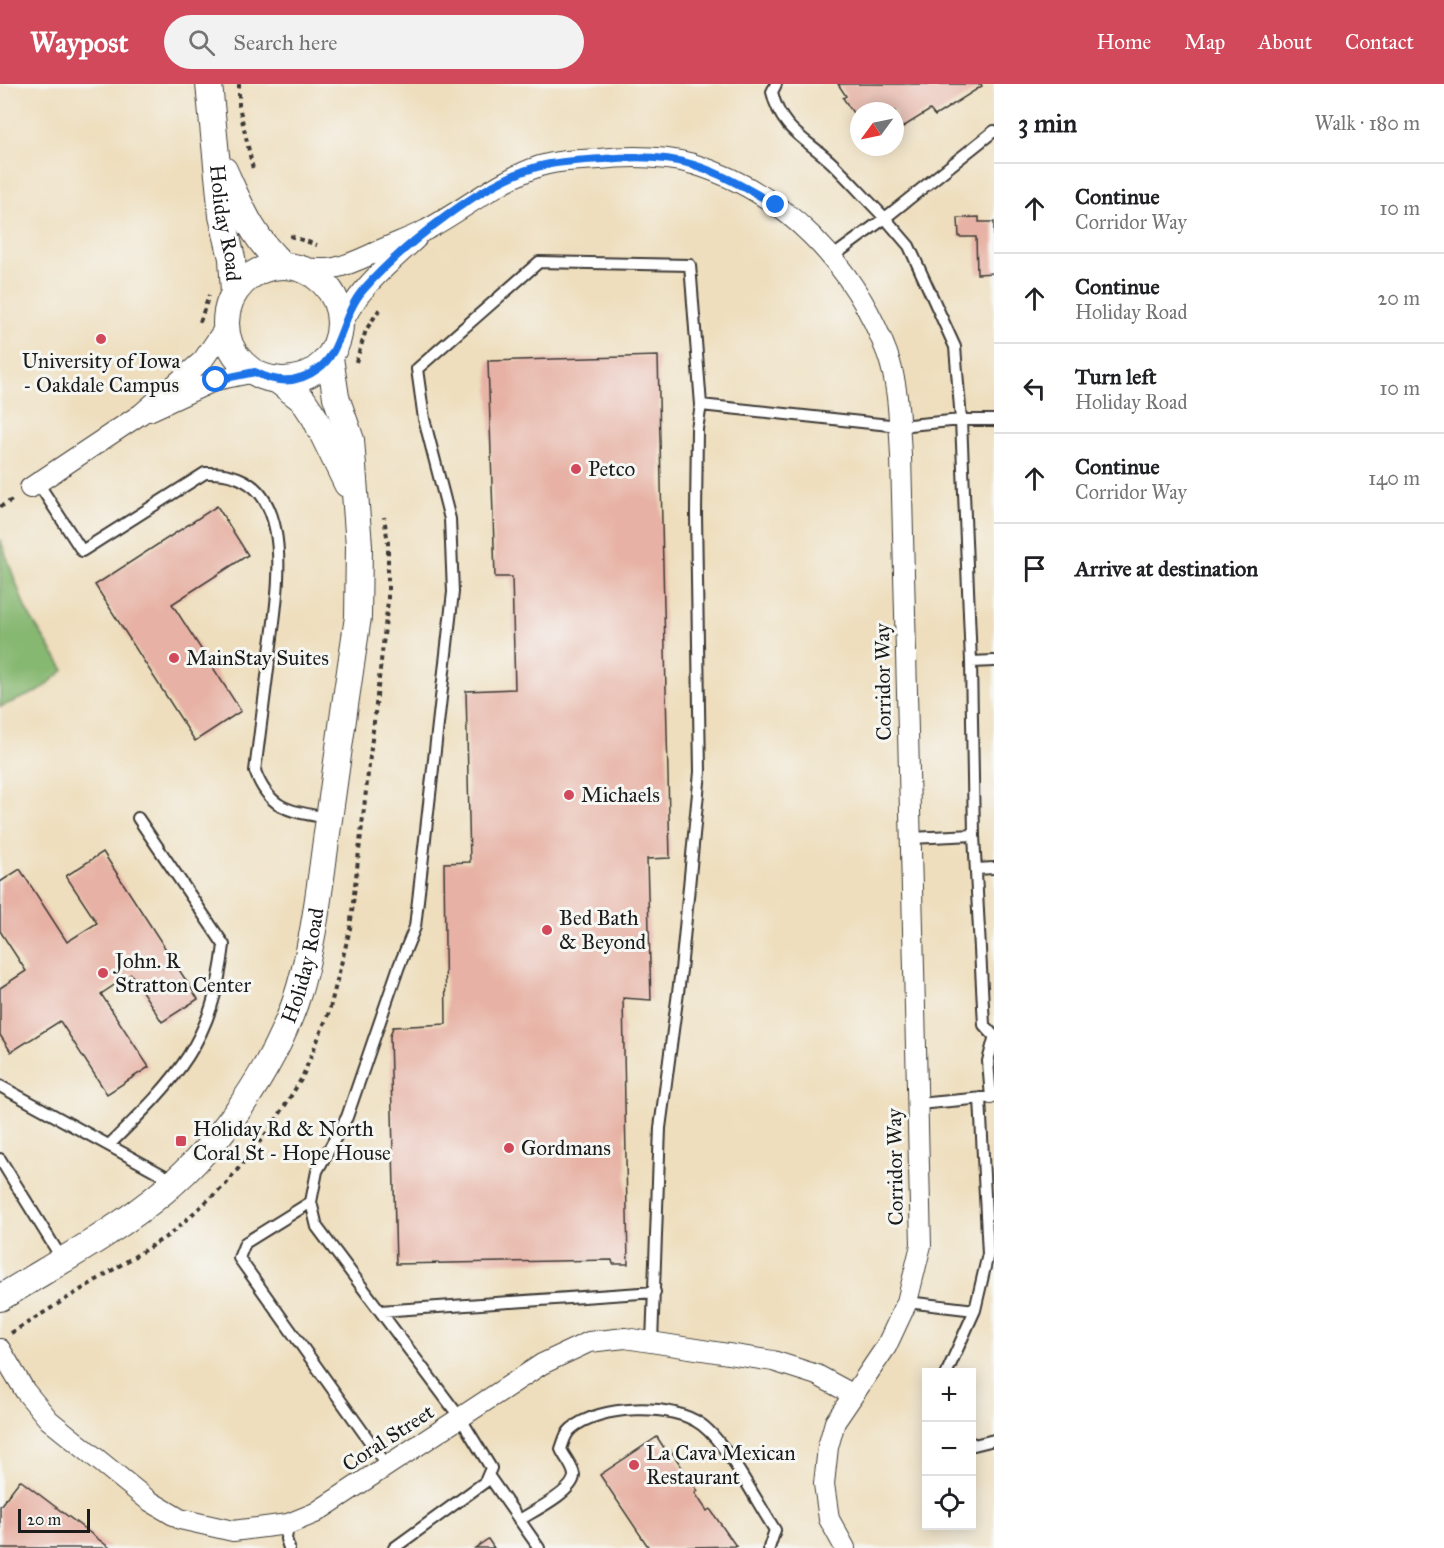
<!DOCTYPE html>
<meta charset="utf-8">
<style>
:root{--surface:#fff;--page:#f2f2f2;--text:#202124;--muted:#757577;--line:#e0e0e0;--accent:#d1495b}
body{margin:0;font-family:"IM FELL Great Primer",serif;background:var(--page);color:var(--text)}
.controls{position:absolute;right:18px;bottom:18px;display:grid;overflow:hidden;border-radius:0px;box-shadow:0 3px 15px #0003}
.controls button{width:54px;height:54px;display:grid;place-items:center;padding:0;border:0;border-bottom:2px solid var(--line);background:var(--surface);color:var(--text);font:30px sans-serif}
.compass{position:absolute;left:850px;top:18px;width:54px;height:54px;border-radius:50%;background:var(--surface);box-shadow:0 3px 15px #0003;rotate:237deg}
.scale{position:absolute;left:18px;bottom:15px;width:72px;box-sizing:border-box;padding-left:6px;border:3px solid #1c1c1c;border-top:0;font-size:16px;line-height:21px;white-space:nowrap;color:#1c1c1c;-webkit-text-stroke:4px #f6f6f2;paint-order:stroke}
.stop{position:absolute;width:18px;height:18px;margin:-14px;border:4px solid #1a73e8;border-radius:50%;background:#fff}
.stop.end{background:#1a73e8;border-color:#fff;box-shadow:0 2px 6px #0008}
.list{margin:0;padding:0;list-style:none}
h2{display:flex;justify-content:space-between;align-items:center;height:78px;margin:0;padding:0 24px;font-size:26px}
h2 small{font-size:20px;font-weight:400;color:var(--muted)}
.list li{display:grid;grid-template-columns:39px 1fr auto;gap:18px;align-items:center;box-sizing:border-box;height:90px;padding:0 24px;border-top:2px solid var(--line)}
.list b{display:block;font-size:22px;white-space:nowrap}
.list p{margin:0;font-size:20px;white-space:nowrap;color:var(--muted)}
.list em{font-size:20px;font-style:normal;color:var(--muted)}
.icon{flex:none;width:33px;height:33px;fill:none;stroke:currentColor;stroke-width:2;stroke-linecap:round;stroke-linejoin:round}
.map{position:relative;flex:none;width:994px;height:1464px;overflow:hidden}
header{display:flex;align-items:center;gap:36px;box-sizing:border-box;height:84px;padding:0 30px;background:var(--accent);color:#fff}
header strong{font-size:28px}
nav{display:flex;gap:33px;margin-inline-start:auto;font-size:21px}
.search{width:420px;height:54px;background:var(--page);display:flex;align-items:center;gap:15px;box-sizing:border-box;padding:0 21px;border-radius:33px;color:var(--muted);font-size:22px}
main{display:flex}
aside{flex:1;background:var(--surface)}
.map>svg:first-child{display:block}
.forest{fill:#87b872;stroke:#526a47;stroke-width:1.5}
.building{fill:#e7b2a5}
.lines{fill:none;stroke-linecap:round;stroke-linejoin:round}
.service-casing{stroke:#3c3934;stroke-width:14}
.minor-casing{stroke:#3c3934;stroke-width:22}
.tertiary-casing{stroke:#3c3934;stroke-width:28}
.path{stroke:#3c3934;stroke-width:4;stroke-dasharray:4.5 4.5;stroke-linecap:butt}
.service{stroke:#fff;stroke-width:10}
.minor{stroke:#fff;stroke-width:20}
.tertiary{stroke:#fff;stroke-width:26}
.route{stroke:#1a73e8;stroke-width:8}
.poi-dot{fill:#d1495b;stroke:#f6f6f2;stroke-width:2}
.labels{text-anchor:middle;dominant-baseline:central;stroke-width:6;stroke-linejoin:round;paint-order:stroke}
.street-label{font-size:21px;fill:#1c1c1c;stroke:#f6f6f2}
.poi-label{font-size:21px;fill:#1c1c1c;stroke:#f6f6f2;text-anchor:start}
</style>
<header>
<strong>Waypost</strong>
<div class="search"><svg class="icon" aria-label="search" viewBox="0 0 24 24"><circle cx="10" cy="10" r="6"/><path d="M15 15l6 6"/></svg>Search here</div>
<nav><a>Home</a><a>Map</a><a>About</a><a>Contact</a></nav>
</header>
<main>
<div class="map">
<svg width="994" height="1464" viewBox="0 0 994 1464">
<rect width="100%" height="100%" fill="#f6f6f2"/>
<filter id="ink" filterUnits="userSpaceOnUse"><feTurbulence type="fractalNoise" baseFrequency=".0167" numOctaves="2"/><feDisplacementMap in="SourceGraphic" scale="12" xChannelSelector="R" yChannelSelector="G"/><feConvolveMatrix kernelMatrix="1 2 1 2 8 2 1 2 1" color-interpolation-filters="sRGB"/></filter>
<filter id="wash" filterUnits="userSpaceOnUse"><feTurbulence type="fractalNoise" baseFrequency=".008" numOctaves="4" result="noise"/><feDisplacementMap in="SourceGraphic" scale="24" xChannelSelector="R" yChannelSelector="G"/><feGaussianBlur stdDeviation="1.35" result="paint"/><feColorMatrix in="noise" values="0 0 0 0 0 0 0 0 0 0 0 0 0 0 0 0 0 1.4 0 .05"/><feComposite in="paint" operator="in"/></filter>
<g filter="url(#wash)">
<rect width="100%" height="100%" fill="#eedebd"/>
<path class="forest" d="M0,455L26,526L64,586L39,607L0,623Z"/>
<g id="blocks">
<path class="building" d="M838,0H981L982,2L935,32L930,26L895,48V27H859L857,35L843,14L846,12Z
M979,133V138H994V189L977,190L976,153H959L958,134Z
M658,272L670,774L647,775L651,916L623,914L628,1180H613L612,1176L396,1180L390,952L393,943L446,940L444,779L470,778L466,607L515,605L512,493H495L488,277Z
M217,422L248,471L172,520L241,627L195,657L95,501Z
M103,768L198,915L162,938L131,890L101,910L149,983L107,1010L60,937L11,968L0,951V904L26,887L0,847V798L20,785L67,858L97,839L66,792Z
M657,1353L668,1370L671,1367L698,1407L695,1409L707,1427L710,1425L736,1462L649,1464L600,1391Z
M20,1396L110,1464H0V1422Z
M488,1455L494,1464H475Z"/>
</g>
</g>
<g filter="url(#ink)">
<use href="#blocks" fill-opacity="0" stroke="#3c3934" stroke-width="1.5"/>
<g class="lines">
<g class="service-casing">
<path id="service" d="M776,0L772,8C781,47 807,55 833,80C851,98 868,117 885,134L994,47
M832,173L885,134L909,162L955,263L961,336H994
M38,399L82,467L205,389C303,385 277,509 270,569C265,608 260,648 255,687C270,727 291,727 328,734
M971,578L994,577
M974,751L984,941L994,952
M976,785L994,784
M0,1002L174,1097
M991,1014L988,977L994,955
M918,1020L994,1013
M110,1060C177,994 213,958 224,861L138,734
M0,1075L62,1175
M311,1118L245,1159L239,1174L388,1383
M907,1218L975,1226L947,1288
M975,1226L988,1170L980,1014
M380,1227L655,1208
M652,1258L660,1044L681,886L700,688L696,430L697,345L701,321L899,342L961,336L971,578L974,751L911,754
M972,1359L974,1361L994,1356
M488,1391L539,1464
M519,1436C532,1428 575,1407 574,1391C573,1382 564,1373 561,1365C564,1357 565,1350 571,1345C598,1321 673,1318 702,1341C728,1361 756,1417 775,1446L769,1464
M288,1440L286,1455L289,1464
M394,1464L485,1398L491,1384L461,1335L317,1143L311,1118L317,1087L347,1033L399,882L415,843L453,508L450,435L424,335L417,285L539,178L690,181L701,321"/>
</g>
<g class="minor-casing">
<path id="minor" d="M303,184C313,185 324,186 334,184C349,181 363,174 376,168C393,160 410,154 426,146C465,125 498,96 540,82C558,76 580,76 599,75C629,72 663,72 693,80C785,108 854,181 887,269C899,302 899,337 901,372L921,1161L907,1218L886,1263L835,1338L828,1363L824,1400L829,1435L845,1464
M341,243C356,206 387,182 416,155
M149,327L216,296L255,288
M30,404L141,330L203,276L227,241
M0,1265L25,1307L49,1336L148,1416L180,1435L233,1447L288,1440L315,1429L542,1280L589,1258L625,1254L773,1277L817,1291L852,1310"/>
</g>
<g class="tertiary-casing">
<g id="tertiary">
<path id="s1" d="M209,0L222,132L232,174L234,209"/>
<path d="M224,86C240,121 253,155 283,181"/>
<circle cx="283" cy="239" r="57"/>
<path d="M277,296L303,316L315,334L347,400"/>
<path id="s2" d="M0,1214C55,1180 114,1149 164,1107C221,1059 270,989 295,919C315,860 320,796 329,735C338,668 348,600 358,533L359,462L351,356L336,313L330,274"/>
</g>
</g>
<path class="path" d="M239,0V22L253,85
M290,152L317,161
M200,238L209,211
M356,278L366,246L381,223
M0,423L12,416
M11,1249L169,1151L226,1100L273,1041L302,994L329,928L350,845L388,517V459L384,433"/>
<use href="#service" class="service"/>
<use href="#minor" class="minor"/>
<use href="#tertiary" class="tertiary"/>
</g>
</g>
<g class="lines" filter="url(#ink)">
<path class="route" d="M216,296L255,288C277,300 299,299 319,284C341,269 342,230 363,206C401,163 488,92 545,81C564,77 584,76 604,75C633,72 666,72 694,81C723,90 749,106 776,121"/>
</g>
<g class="poi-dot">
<circle cx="101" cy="255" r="6"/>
<circle cx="576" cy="385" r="6"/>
<circle cx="174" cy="574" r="6"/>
<circle cx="569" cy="711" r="6"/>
<circle cx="547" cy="846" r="6"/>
<circle cx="103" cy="889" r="6"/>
<rect x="175" y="1051" width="12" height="12" rx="3"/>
<circle cx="509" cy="1064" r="6"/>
<circle cx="634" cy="1381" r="6"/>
</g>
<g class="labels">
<g class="street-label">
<text stroke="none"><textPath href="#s1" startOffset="140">Holiday Road</textPath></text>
<text transform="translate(883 598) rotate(-91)">Corridor Way</text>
<text stroke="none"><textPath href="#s2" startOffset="466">Holiday Road</textPath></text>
<text transform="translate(895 1083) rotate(-91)">Corridor Way</text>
<text transform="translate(388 1354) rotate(-33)">Coral Street</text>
</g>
<g class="poi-label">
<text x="101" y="277" text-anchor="middle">University of Iowa<tspan x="101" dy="24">- Oakdale Campus</tspan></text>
<text x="588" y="385">Petco</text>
<text x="186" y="574">MainStay Suites</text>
<text x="581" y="711">Michaels</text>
<text x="559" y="834">Bed Bath<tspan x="559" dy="24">&amp; Beyond</tspan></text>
<text x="115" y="877">John. R<tspan x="115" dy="24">Stratton Center</tspan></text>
<text x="193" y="1045">Holiday Rd &amp; North<tspan x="193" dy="24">Coral St - Hope House</tspan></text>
<text x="521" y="1064">Gordmans</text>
<text x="646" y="1369">La Cava Mexican<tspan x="646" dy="24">Restaurant</tspan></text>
</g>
</g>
</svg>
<div class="controls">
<button>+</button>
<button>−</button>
<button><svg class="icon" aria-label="locate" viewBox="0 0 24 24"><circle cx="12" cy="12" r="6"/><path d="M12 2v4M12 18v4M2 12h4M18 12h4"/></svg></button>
</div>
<svg class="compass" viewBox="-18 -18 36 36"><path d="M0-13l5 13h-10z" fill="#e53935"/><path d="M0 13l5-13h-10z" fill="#757577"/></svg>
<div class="scale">20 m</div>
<div class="stop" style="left:216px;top:296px"></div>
<div class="stop end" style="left:776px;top:121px"></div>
</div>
<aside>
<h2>3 min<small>Walk · 180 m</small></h2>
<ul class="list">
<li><svg class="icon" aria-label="ahead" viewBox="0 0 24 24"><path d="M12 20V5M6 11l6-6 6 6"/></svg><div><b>Continue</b><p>Corridor Way</p></div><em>10 m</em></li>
<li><svg class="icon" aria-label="ahead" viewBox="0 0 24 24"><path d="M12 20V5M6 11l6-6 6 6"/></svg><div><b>Continue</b><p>Holiday Road</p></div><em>20 m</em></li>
<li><svg class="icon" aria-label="left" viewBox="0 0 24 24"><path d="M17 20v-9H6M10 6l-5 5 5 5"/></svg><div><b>Turn left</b><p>Holiday Road</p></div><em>10 m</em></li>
<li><svg class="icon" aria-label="ahead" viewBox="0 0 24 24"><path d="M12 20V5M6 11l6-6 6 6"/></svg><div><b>Continue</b><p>Corridor Way</p></div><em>140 m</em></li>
<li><svg class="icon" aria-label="arrive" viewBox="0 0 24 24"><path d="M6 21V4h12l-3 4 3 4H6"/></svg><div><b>Arrive at destination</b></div></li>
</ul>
</aside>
</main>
